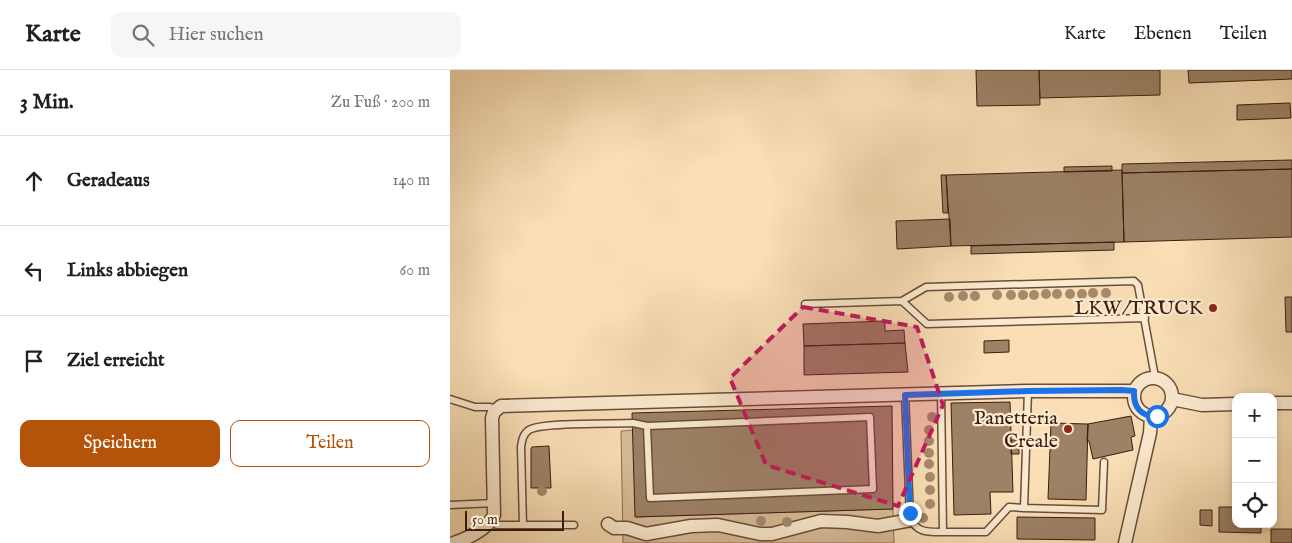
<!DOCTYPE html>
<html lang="de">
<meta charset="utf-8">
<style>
:root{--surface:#fff;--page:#f6f6f6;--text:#202124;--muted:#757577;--line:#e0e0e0;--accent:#b45309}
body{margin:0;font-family:"IM FELL English",serif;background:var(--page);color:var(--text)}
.controls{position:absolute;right:15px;bottom:15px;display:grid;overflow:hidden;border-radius:10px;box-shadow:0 2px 8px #0003}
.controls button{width:45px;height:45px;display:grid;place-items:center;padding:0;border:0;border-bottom:1px solid var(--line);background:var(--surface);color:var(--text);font:25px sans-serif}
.scale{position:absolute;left:15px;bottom:12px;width:99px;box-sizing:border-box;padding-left:5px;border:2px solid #3a1e10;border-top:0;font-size:14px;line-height:18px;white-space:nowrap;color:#3a1e10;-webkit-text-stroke:4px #fbead0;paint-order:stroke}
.stop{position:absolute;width:15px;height:15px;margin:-11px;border:4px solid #1a73e8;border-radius:50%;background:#fff}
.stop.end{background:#1a73e8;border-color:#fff;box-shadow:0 1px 5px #0008}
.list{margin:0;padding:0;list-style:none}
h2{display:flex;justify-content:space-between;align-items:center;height:65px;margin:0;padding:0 20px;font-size:21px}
h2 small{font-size:16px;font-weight:400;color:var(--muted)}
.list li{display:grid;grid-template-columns:32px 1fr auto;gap:15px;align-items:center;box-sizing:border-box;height:90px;padding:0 20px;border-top:1px solid var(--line)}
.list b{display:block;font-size:19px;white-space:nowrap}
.list em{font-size:16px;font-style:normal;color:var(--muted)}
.actions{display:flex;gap:10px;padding:15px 20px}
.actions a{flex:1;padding:11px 0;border:1px solid var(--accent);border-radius:10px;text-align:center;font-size:18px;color:var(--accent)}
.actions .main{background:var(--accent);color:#fff}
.icon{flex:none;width:28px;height:28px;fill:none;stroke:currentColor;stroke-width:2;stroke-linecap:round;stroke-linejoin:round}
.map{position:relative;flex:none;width:842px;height:473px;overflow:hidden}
header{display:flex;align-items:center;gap:30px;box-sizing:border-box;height:70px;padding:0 25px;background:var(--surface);border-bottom:1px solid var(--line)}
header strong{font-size:24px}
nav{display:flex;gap:28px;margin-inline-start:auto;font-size:18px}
.search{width:350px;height:45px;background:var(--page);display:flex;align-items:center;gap:12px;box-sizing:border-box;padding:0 18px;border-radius:10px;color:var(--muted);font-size:19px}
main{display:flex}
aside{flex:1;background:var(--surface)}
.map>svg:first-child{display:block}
.green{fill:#d9bd9a;stroke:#8a6e55}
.building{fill:#9d8266;stroke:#3a1e10}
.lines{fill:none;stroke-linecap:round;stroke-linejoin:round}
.lane-casing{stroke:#6a4e3a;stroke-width:9}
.street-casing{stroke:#6a4e3a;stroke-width:15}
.lane{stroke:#fbead0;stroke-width:6}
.street{stroke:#fbead0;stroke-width:12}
.tree{fill:#a68a6d}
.route{stroke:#1a73e8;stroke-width:6}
.marked{fill:#c2185b;fill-opacity:0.2;stroke:#c2185b;stroke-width:4;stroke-dasharray:10 6;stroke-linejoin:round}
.poi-dot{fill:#8f2418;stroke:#fbead0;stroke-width:2}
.labels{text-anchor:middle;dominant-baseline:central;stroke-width:4.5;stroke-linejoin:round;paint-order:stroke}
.poi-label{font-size:20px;fill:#3a1e10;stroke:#fbead0;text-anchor:end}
</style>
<header>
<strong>Karte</strong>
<div class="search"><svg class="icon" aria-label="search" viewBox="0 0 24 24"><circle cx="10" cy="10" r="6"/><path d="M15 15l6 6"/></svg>Hier suchen</div>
<nav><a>Karte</a><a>Ebenen</a><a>Teilen</a></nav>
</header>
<main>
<aside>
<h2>3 Min.<small>Zu Fuß · 200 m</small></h2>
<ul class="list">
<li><svg class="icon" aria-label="ahead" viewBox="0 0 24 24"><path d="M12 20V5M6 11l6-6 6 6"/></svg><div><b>Geradeaus</b></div><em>140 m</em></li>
<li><svg class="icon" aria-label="left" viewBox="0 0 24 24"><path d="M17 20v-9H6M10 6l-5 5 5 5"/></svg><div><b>Links abbiegen</b></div><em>60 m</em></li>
<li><svg class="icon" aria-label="arrive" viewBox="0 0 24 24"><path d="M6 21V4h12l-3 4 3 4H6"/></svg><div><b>Ziel erreicht</b></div></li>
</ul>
<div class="actions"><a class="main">Speichern</a><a>Teilen</a></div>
</aside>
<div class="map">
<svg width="842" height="473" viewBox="0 0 842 473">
<rect width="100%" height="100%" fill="#f9deb6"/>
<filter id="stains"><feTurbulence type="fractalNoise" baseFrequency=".004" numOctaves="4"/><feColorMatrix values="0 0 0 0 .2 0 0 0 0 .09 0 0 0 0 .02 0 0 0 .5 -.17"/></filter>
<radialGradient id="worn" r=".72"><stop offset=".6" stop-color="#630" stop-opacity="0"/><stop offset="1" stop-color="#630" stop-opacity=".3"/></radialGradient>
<path class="green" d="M183,360L186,447L443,439L444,473H173L171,361Z"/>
<path class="building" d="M526,0H589L590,35L527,36Z
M589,0H710V25L590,28Z
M738,0H842V9L739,13Z
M840,33L841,48L787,50V35Z
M842,90V99L672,103V94Z
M662,96V101L614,102V97Z
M842,99V167L674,172L672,103Z
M672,100L674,172L501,176L496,105Z
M491,105H496L498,143H493Z
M500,149L501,176L447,179L446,151Z
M664,172V180L521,184V176Z
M835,227H842V262H836Z
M435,251V261L454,260L455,273L354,276L353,254Z
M559,270V282L534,283V271Z
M455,273L458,302L354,305V276Z
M560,332L563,422H540L541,444L504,445L501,333Z
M442,336L443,439L185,447L182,343Z
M681,346L685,366L681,367L683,380L643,389L639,371H637L638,354Z
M601,353L638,354L636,430L598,429Z
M561,370H569V384H561Z
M99,376L101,418H81V379L82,377Z
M769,437H786V454H811V463L769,462Z
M750,440H762V456L750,455Z
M567,447L645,448V470L567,469Z
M821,459H842V473H821Z"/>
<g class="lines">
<g class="lane-casing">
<path id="lane" d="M452,231L477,254L695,248
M355,234L452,231L476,217L684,211L688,215L705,307
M578,321L574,438L652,440L654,392
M455,325L460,447C466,463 478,462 493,462L491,323
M0,329L25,337H40L46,339
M420,347L423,419L200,428L197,356Z
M0,435L45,433
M41,451L47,455H124
M73,455L71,377C72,370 73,364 79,360C90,352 164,354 183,353L197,356
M493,462H536L559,437L574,438"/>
</g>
<g class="street-casing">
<path id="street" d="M684 327a19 19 0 1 1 38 0a19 19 0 1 1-38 0Z
M722,329L752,335L786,334
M823,333H842
M158,454L164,458H177L196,464L241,456L268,455L310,464H322L371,451L397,452L428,456L461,450
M4,473C18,468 38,459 44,445L42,348L44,342L51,336L578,321H684
M675,473L700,363L701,346"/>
</g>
<use href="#lane" class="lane"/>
<use href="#street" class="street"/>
</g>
<g class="tree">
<circle cx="643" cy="223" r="5"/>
<circle cx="656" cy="223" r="5"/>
<circle cx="596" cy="224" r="5"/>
<circle cx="607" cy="224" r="5"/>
<circle cx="620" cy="224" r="5"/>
<circle cx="632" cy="224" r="5"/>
<circle cx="547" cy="225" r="5"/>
<circle cx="561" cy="225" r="5"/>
<circle cx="573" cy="225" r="5"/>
<circle cx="584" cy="225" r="5"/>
<circle cx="513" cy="226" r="5"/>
<circle cx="525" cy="226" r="5"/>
<circle cx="499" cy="227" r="5"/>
<circle cx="482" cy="347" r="5"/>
<circle cx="479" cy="360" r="5"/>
<circle cx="479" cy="371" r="5"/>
<circle cx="479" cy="383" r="5"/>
<circle cx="479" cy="394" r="5"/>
<circle cx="480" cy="407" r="5"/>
<circle cx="480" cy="420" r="5"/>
<circle cx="92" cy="421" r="5"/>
<circle cx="480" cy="434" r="5"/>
<circle cx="473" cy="448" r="5"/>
<circle cx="311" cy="451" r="5"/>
<circle cx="337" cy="452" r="5"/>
</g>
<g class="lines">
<path class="route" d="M460,443L455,325L578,321L672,320L684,321C683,337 691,347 707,346"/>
</g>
<path class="marked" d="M353,237L467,257L493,335L448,436L316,395L280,308Z"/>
<g class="poi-dot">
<circle cx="763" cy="238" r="5"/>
<circle cx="618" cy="359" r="5"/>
</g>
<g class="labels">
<g class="poi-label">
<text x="753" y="238">LKW/TRUCK</text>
<text x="608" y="348">Panetteria<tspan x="608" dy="23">Creale</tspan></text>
</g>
</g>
<rect width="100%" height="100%" filter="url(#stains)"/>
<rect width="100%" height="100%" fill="url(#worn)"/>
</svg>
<div class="controls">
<button>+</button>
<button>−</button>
<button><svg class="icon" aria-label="locate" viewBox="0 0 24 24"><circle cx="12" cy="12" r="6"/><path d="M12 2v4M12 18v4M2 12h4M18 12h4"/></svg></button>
</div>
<div class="scale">50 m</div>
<div class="stop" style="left:707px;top:346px"></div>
<div class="stop end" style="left:460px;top:443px"></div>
</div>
</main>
